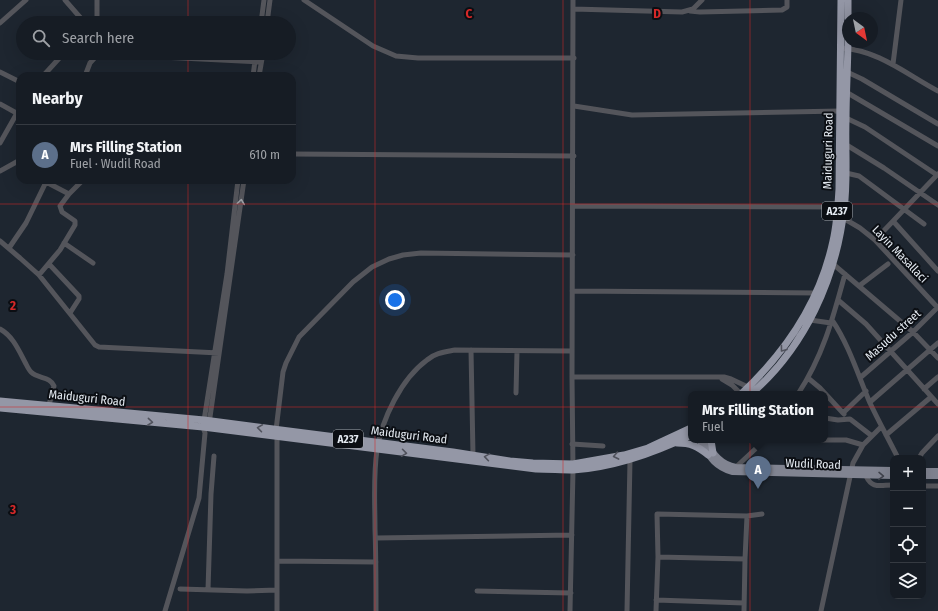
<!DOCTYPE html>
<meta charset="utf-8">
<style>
:root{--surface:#161c24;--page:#232931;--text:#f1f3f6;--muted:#9ea1a6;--line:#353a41;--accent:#ea580c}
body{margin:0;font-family:"Fira Sans Condensed",sans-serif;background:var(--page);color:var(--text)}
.controls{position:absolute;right:12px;bottom:12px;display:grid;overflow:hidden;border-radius:8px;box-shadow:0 4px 16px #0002}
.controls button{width:36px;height:36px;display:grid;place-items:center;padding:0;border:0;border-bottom:1px solid var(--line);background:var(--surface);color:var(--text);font:20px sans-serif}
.compass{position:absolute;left:842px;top:12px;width:36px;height:36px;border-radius:50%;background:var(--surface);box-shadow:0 4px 16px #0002;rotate:147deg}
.you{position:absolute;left:395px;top:300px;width:14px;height:14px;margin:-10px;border:3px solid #fff;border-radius:50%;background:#1a73e8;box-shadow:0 0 0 6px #1a73e833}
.badge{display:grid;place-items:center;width:26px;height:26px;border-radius:50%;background:var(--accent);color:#fff;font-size:13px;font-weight:700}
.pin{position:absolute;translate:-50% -33px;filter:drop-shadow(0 1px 2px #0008)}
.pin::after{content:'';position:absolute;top:21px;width:14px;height:12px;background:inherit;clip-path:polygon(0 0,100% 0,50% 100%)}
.popup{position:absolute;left:688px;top:391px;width:140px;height:52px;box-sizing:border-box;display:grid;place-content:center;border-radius:8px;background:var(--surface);filter:drop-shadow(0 1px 3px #0005);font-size:13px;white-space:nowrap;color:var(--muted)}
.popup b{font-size:15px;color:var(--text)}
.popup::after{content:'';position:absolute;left:50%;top:100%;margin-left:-8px;border:8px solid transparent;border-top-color:var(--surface)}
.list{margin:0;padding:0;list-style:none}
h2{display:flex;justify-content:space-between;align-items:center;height:52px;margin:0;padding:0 16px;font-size:17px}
h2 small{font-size:13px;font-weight:400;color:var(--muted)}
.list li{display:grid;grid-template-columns:26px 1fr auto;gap:12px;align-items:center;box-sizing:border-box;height:60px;padding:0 16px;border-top:1px solid var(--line)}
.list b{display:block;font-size:15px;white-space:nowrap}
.list p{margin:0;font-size:13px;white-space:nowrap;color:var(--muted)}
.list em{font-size:13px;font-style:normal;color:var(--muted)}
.icon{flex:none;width:22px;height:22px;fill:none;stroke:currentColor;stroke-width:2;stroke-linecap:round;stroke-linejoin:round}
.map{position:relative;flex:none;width:938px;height:611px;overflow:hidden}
.search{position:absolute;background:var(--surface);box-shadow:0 4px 16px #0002;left:16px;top:16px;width:280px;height:44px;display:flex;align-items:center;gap:10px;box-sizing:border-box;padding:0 14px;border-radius:22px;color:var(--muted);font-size:15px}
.panel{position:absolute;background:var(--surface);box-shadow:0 4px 16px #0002;left:16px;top:72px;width:280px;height:112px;border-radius:12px}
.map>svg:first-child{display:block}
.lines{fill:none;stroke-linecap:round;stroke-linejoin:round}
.minor{stroke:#54555b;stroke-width:5}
.major{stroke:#818491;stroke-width:6}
.highway{stroke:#9497a6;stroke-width:7}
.oneway{stroke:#9ca0a6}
.oneway2{stroke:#50525c}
.oneway3{stroke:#40434c}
.grid{fill:none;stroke:#d62828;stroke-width:1;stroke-opacity:0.55}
.labels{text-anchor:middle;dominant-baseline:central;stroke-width:4;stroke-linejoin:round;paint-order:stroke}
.shield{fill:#0b0e13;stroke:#a3a8ae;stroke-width:1}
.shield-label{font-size:11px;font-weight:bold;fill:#e4eaf1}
.street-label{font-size:12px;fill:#e4eaf1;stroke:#0b0e13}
.grid-label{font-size:13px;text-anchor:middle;font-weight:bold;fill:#d62828;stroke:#0b0e13;stroke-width:4;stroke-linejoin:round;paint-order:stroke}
</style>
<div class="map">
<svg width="938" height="611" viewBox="0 0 938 611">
<rect width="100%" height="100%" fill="#1e2630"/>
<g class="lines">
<path class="minor" d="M65,0L85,23
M304,0L373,46L396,56L418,58H574
M573,9L682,12L693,9L702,0
M690,11L700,12L782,10L787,7V0
M0,23L26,0
M97,23V0
M261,23L264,0
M267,23L270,0
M841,48C878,50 906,74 938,91
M99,53L101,54L261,62
M893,64L901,0
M0,72L20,82
M847,72L862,79L938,124
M43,76L64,53
M85,76L90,63L99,53
M253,76L256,53
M259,76L263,53
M846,92L938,146
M0,104L20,115
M574,106L632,115L840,111
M846,118L865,127L937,175
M0,143L17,113
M845,144L884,168L938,205
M292,154L574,156
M0,171L20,160
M846,173L859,176L924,224
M573,206L840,207
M843,218L860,228L875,240L938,308
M893,221L938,271
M875,240L938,174
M0,241L20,258L39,275L95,345L99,347L219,353
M64,243L93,263
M9,248L26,223L46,182L69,194
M49,264L79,296V299L70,313
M833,264L913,332L938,358
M39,275L60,250L75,225V221L62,212L60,206L69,194L83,180
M859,286L888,264
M572,291L817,293
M838,300L866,324L938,404
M810,320L831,323
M832,320C849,345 858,375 870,403C879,422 889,440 898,458
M0,329C13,336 19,351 26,364C27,366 29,370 31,372C38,379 50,376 54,386L49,405
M471,350L473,455
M572,377H724L731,379L748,387
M861,377L913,332L938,307
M808,378L820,388L843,413
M722,379L732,385L741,394
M924,389L938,377
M516,393L517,351
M798,394C823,356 833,318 845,274
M870,402L938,343
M844,414L843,413L866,391
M825,418L838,420L850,419L872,436
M209,424L244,180
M276,430L283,372L286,363L299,337L353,282L372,267L389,259L403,255L421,253L573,255
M886,435L931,397
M813,440H846L863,445
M572,444L603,446
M919,458L922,453L938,436
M736,467L765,440
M866,476C872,489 880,485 893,485
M923,486H938
M376,538L572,535
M658,557L657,514L747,516L762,514
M745,559L747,516
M277,561L376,562
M180,589L247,591L277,590
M208,590L211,494L214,456
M477,591L571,593
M656,600L744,603
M165,611L199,498L205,433L203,427L227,274L238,180
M277,611V437
M376,611C376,584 376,556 375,529C375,503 373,477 377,450C382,419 401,379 427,360C435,353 445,352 455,350L572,351
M570,611L573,470L572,377L573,0
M627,611L630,460
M656,611L658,557L745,559L744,611
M821,611L853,463L863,445L881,427"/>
<path class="major" d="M699,440C709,456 713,466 732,472L893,476
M706,440C713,454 721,464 736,467L893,470
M923,471H938
M923,476H938"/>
<path class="highway" d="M848,18V0
M741,394C786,352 820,302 833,241C837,224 838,206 839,189L841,0
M751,394C805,347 836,279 844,209C848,179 845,150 846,120C846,92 848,64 848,35
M0,401L204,420L453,452L510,461L533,463L573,464L624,455L648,448L691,428
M0,408L203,427L536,469C549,469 561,470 573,470C615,467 654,453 691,435
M711,440L713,453
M677,443C690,443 698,446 708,455"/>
</g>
<defs><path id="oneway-chevron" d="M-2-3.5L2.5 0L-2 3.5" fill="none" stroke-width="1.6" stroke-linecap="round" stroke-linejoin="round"/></defs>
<use class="oneway" href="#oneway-chevron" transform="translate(241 202) rotate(-82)"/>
<g class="oneway2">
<use href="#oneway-chevron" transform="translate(783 349) rotate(127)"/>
<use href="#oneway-chevron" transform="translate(150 422) rotate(6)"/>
<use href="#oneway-chevron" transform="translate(260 428) rotate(-172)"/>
<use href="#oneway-chevron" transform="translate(404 453) rotate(8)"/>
<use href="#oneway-chevron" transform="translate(616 456) rotate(169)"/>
<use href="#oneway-chevron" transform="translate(487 457) rotate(-171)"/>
</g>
<use class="oneway3" href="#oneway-chevron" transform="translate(881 476) rotate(1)"/>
<path class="grid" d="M188,0V23M375,0V611M563,0V611M750,0V611M188,53V76M188,180V611M0,204H938M0,407H938"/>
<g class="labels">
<g class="shield">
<rect x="822" y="202" width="30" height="18" rx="3"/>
<rect x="333" y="430" width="30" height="18" rx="3"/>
</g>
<g class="shield-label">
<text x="837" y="211">A237</text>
<text x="348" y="439">A237</text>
</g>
<g class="street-label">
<text transform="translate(828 151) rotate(-89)">Maiduguri Road</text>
<text transform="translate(900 254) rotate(46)">Layin Masallaci</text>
<text transform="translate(893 335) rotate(-42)">Masudu street</text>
<text transform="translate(87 398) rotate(6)">Maiduguri Road</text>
<text transform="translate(409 435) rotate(7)">Maiduguri Road</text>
<text transform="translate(813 464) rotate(2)">Wudil Road</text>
</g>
</g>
<g class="grid-label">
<text x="469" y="18">C</text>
<text x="657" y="18">D</text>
<text x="13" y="310">2</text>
<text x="13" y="514">3</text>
</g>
</svg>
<div class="controls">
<button>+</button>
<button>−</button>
<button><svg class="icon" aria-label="locate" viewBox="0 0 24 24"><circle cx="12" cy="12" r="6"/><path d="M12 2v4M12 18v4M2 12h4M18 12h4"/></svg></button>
<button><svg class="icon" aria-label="layers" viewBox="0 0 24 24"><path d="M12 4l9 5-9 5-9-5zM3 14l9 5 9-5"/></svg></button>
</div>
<svg class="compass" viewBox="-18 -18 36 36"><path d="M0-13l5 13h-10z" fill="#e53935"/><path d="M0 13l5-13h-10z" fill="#9ea1a6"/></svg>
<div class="you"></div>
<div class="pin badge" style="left:758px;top:489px;background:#5c6f8a">A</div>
<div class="popup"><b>Mrs Filling Station</b>Fuel</div>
<div class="search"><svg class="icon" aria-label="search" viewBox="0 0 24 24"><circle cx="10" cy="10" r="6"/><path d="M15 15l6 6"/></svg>Search here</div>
<section class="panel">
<h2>Nearby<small></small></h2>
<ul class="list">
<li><span class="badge" style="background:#5c6f8a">A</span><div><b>Mrs Filling Station</b><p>Fuel · Wudil Road</p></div><em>610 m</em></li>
</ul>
</section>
</div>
